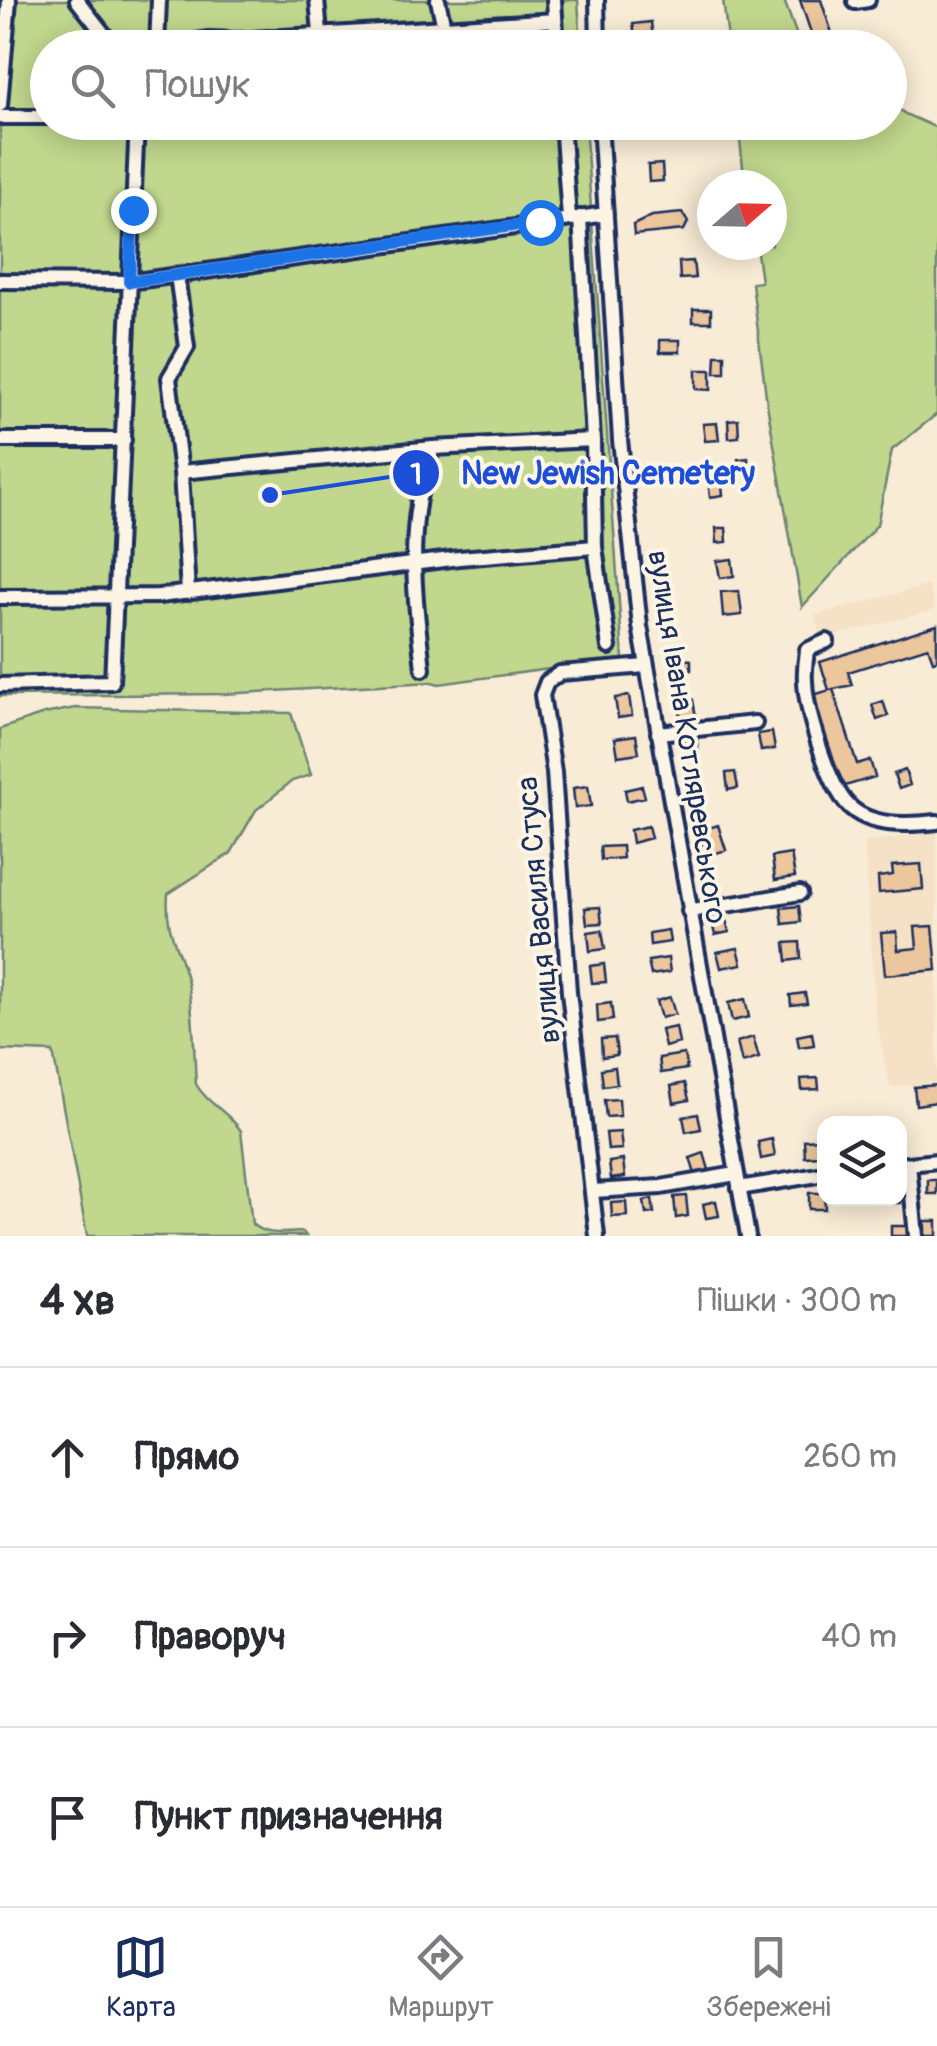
<!DOCTYPE html>
<html lang="uk">
<meta charset="utf-8">
<style>
:root{--surface:#fff;--page:#f7f7f7;--text:#2b2b33;--muted:#7c7c81;--line:#e1e1e2;--accent:#1b2f5e}
body{margin:0;font-family:Pangolin,sans-serif;background:var(--page);color:var(--text)}
.controls{position:absolute;right:30px;bottom:30px;display:grid;overflow:hidden;border-radius:20px;box-shadow:0 5px 25px #0003}
.controls button{width:90px;height:90px;display:grid;place-items:center;padding:0;border:0;border-bottom:2px solid var(--line);background:var(--surface);color:var(--text);font:50px sans-serif}
.compass{position:absolute;left:697px;top:170px;width:90px;height:90px;border-radius:50%;background:var(--surface);box-shadow:0 5px 25px #0003;rotate:70deg}
.stop{position:absolute;width:30px;height:30px;margin:-22px;border:8px solid #1a73e8;border-radius:50%;background:#fff}
.stop.end{background:#1a73e8;border-color:#fff;box-shadow:0 2px 10px #0008}
.list{margin:0;padding:0;list-style:none}
h2{display:flex;justify-content:space-between;align-items:center;height:130px;margin:0;padding:0 40px;font-size:42px}
h2 small{font-size:32px;font-weight:400;color:var(--muted)}
.list li{display:grid;grid-template-columns:65px 1fr auto;gap:30px;align-items:center;box-sizing:border-box;height:180px;padding:0 40px;border-top:2px solid var(--line)}
.list b{display:block;font-size:38px;white-space:nowrap}
.list em{font-size:32px;font-style:normal;color:var(--muted)}
.icon{flex:none;width:55px;height:55px;fill:none;stroke:currentColor;stroke-width:2;stroke-linecap:round;stroke-linejoin:round}
.map{position:relative;flex:none;width:937px;height:1236px;overflow:hidden}
.search{position:absolute;background:var(--surface);box-shadow:0 5px 25px #0003;left:30px;right:30px;top:30px;height:110px;display:flex;align-items:center;gap:25px;box-sizing:border-box;padding:0 35px;border-radius:55px;color:var(--muted);font-size:38px}
.sheet{height:670px;background:var(--surface)}
nav{display:flex;justify-content:space-around;align-items:center;box-sizing:border-box;height:140px;border-top:2px solid var(--line);background:var(--surface);font-size:28px;color:var(--muted)}
nav a{display:grid;justify-items:center;gap:5px}
nav .on{color:var(--accent)}
.map>svg:first-child{display:block}
.built{fill:#f5e1c5}
.green{fill:#c0d78d;stroke:#6e8376;stroke-width:2.5}
.building{fill:#ecc69c;stroke:#1b2f5e;stroke-width:2.5}
.lines{fill:none;stroke-linecap:round;stroke-linejoin:round}
.minor-casing{stroke:#1b2f5e;stroke-width:20}
.minor{stroke:#fcf5e5;stroke-width:12}
.route{stroke:#1a73e8;stroke-width:12}
.labels{text-anchor:middle;dominant-baseline:central;stroke-width:8;stroke-linejoin:round;paint-order:stroke}
.street-label{font-size:30px;fill:#1b2f5e;stroke:#fcf5e5}
.leader{fill:none;stroke:#1d4ed8;stroke-width:4}
.callout-dot{fill:#1d4ed8;stroke:#fcf5e5;stroke-width:4}
.mark-label{font-size:30px;text-anchor:middle;font-weight:bold;fill:#fff}
.callout-label{font-size:32px;text-anchor:middle;font-weight:bold;fill:#1d4ed8;stroke:#fcf5e5;stroke-width:8;stroke-linejoin:round;paint-order:stroke}
</style>
<div class="map">
<svg width="937" height="1236" viewBox="0 0 937 1236">
<rect width="100%" height="100%" fill="#f9ecd6"/>
<filter id="ink" filterUnits="userSpaceOnUse"><feTurbulence type="fractalNoise" baseFrequency=".01" numOctaves="2"/><feDisplacementMap in="SourceGraphic" scale="20" xChannelSelector="R" yChannelSelector="G"/><feConvolveMatrix kernelMatrix="1 2 1 2 8 2 1 2 1" color-interpolation-filters="sRGB"/></filter>
<g filter="url(#ink)">
<path class="built" d="M929,585L935,610L821,639L815,615Z
M937,832V1082L890,1087L876,1018L864,842Z"/>
<path class="green" d="M0,0H578L581,47L48,48V122L585,123L623,659L439,684L432,682L223,694L0,696Z
M723,0H784L801,47H729Z
M890,102L905,114L937,128V414L892,450L877,525L802,607L767,404L752,283L761,282L756,245H772V185H745L738,123L890,122Z
M75,708L291,713L311,775L292,781L256,810L231,853L168,894C165,933 178,945 187,979C194,1008 194,1053 196,1084C207,1104 229,1112 241,1131L252,1224C264,1236 286,1233 303,1232L306,1236H87L53,1052L0,1050V729L44,714Z"/>
<path class="building" d="M800,0H821L837,48H816Z
M651,22L654,45L637,48L633,24Z
M662,164L663,181L649,182L648,165Z
M682,213L688,222L684,230L634,235L633,225L652,216Z
M693,261L695,278L680,279L679,262Z
M693,309H711V322H693Z
M660,340H680V352H660Z
M716,355H725V373H715Z
M696,370H711V390L696,389Z
M738,419L739,437L729,438L728,420Z
M717,423L719,440L705,441L703,424Z
M748,458L749,474L739,475L738,459Z
M721,478L723,495L710,497L708,480Z
M716,528H726L727,542L717,543Z
M732,559L734,576L720,578L717,561Z
M739,591L742,615L723,617L721,592Z
M937,625V660L933,661L928,647L848,672L852,685L829,690L820,662Z
M675,659L691,660V670H675Z
M833,689L857,764L870,760L875,777L842,787L813,695Z
M629,696L632,716L618,718L615,698Z
M693,700L696,717L681,719L679,702Z
M883,701L888,716L877,720L872,705Z
M772,732L775,749L761,751L758,734Z
M636,735L639,753L618,756L615,738Z
M697,738L699,755L687,756L685,739Z
M905,770L910,785L899,789L894,774Z
M735,772L738,788L728,790L726,773Z
M588,786L591,806L575,808L573,788Z
M642,786L645,797L627,801L625,790Z
M718,825L726,850L707,856L699,831Z
M648,826L651,838L632,843L630,830Z
M622,846L623,858L601,860L600,847Z
M791,854L795,877L775,880L772,857Z
M921,864L923,889L879,893L878,877L893,875L892,866Z
M799,906L801,922L783,924L781,908Z
M600,907L602,923L587,924L585,908Z
M725,915L729,932L715,935L711,918Z
M933,926L937,970L885,975L881,933L897,932L898,950L917,948L915,927Z
M602,930L605,949L590,951L588,932Z
M668,930L670,942L650,945L649,933Z
M800,942L801,959L787,961L785,943Z
M738,948L742,964L721,968L717,952Z
M668,958L670,972L651,975L648,961Z
M604,964L606,982L592,983L590,966Z
M805,993L807,1003L791,1005L790,995Z
M670,997L675,1014L661,1018L656,1001Z
M745,999L749,1017L732,1021L728,1003Z
M611,1003L613,1020L598,1022L597,1005Z
M676,1027L679,1043L665,1047L661,1030Z
M812,1033L814,1045L799,1047L797,1036Z
M753,1037L759,1058L742,1063L737,1042Z
M615,1038L617,1055L602,1057L601,1039Z
M684,1054L687,1069L661,1073L659,1058Z
M615,1067L617,1084L603,1086L601,1069Z
M818,1078L819,1089L802,1090L801,1079Z
M685,1083L689,1100L674,1103L671,1086Z
M937,1085V1102L916,1105L914,1087Z
M619,1099L620,1116L606,1117L604,1100Z
M698,1114L701,1129L686,1132L683,1117Z
M620,1132L622,1149L608,1150L606,1133Z
M772,1139L775,1156L761,1159L758,1142Z
M819,1139L820,1156L805,1157L804,1140Z
M704,1153L709,1170L695,1174L690,1158Z
M623,1160L625,1177L611,1179L609,1162Z
M928,1180H937V1194H928Z
M900,1182L901,1203H884V1198H900Z
M809,1193H824L825,1209H809Z
M686,1196L688,1216L676,1218L674,1197Z
M652,1199L654,1213L646,1214L644,1201Z
M716,1201L719,1216L706,1218L703,1204Z
M626,1202L627,1216L612,1217L611,1203Z
M925,1221H937V1236H925Z
M891,1226H907V1236H891Z"/>
<g class="lines">
<g class="minor-casing">
<path id="minor" d="M77,0L115,48
M317,0L320,33
M438,0L444,27
M554,0L557,48
M597,0L598,48
M855,2L868,0
M157,48L159,0
M160,48L207,39L237,40L555,20
M0,105L9,0
M0,117H48
M562,122L569,218
M600,122L620,440L640,626L748,1236
M580,217L593,440L595,547L609,647
M177,275L187,347L169,378L181,472L188,593
M0,281L129,282L606,214
M0,440H124
M181,472L433,448L593,440
M0,597L159,596L459,558L595,547
M827,641L807,650C806,660 804,671 805,681C806,711 828,784 848,805C870,828 909,825 937,822
M423,669C415,594 404,522 433,448
M0,685L112,682L137,122
M658,733L755,723
M689,911L800,893
M909,1164L916,1236
M900,1165L937,1161
M739,1188L824,1174
M593,1191L661,1187L736,1174
M597,1236L569,992L554,772L542,695L547,682L560,673L646,666"/>
</g>
<use href="#minor" class="minor"/>
</g>
</g>
<g class="lines" filter="url(#ink)">
<path class="route" d="M133,210L129,282L540,222"/>
</g>
<g class="labels">
<g class="street-label">
<text transform="translate(687 737) rotate(81)">вулиця Івана Котляревського</text>
<text transform="translate(539 910) rotate(-95)">вулиця Василя Стуса</text>
</g>
</g>
<path class="leader" d="M270 495L416 473"/>
<g class="callout-dot">
<circle cx="270" cy="495" r="10"/>
<circle cx="416" cy="473" r="25"/>
</g>
<g class="mark-label">
<text x="416" y="484">1</text>
</g>
<g class="callout-label">
<text x="608" y="484">New Jewish Cemetery</text>
</g>
</svg>
<div class="controls">
<button><svg class="icon" aria-label="layers" viewBox="0 0 24 24"><path d="M12 4l9 5-9 5-9-5zM3 14l9 5 9-5"/></svg></button>
</div>
<svg class="compass" viewBox="-18 -18 36 36"><path d="M0-13l5 13h-10z" fill="#e53935"/><path d="M0 13l5-13h-10z" fill="#7c7c81"/></svg>
<div class="stop" style="left:540px;top:222px"></div>
<div class="stop end" style="left:133px;top:210px"></div>
<div class="search"><svg class="icon" aria-label="search" viewBox="0 0 24 24"><circle cx="10" cy="10" r="6"/><path d="M15 15l6 6"/></svg>Пошук</div>
</div>
<section class="sheet">
<h2>4 хв<small>Пішки · 300 m</small></h2>
<ul class="list">
<li><svg class="icon" aria-label="ahead" viewBox="0 0 24 24"><path d="M12 20V5M6 11l6-6 6 6"/></svg><div><b>Прямо</b></div><em>260 m</em></li>
<li><svg class="icon" aria-label="right" viewBox="0 0 24 24"><path d="M7 20v-9h11M14 6l5 5-5 5"/></svg><div><b>Праворуч</b></div><em>40 m</em></li>
<li><svg class="icon" aria-label="arrive" viewBox="0 0 24 24"><path d="M6 21V4h12l-3 4 3 4H6"/></svg><div><b>Пункт призначення</b></div></li>
</ul>
</section>
<nav>
<a class="on"><svg class="icon" aria-label="map" viewBox="0 0 24 24"><path d="M3 6l6-2 6 2 6-2v14l-6 2-6-2-6 2zM9 4v14M15 6v14"/></svg>Карта</a>
<a><svg class="icon" aria-label="directions" viewBox="0 0 24 24"><path d="M12 3l9 9-9 9-9-9zM9 14v-3h6M13 9l2 2-2 2"/></svg>Маршрут</a>
<a><svg class="icon" aria-label="saved" viewBox="0 0 24 24"><path d="M7 4h10v16l-5-4-5 4z"/></svg>Збережені</a>
</nav>
